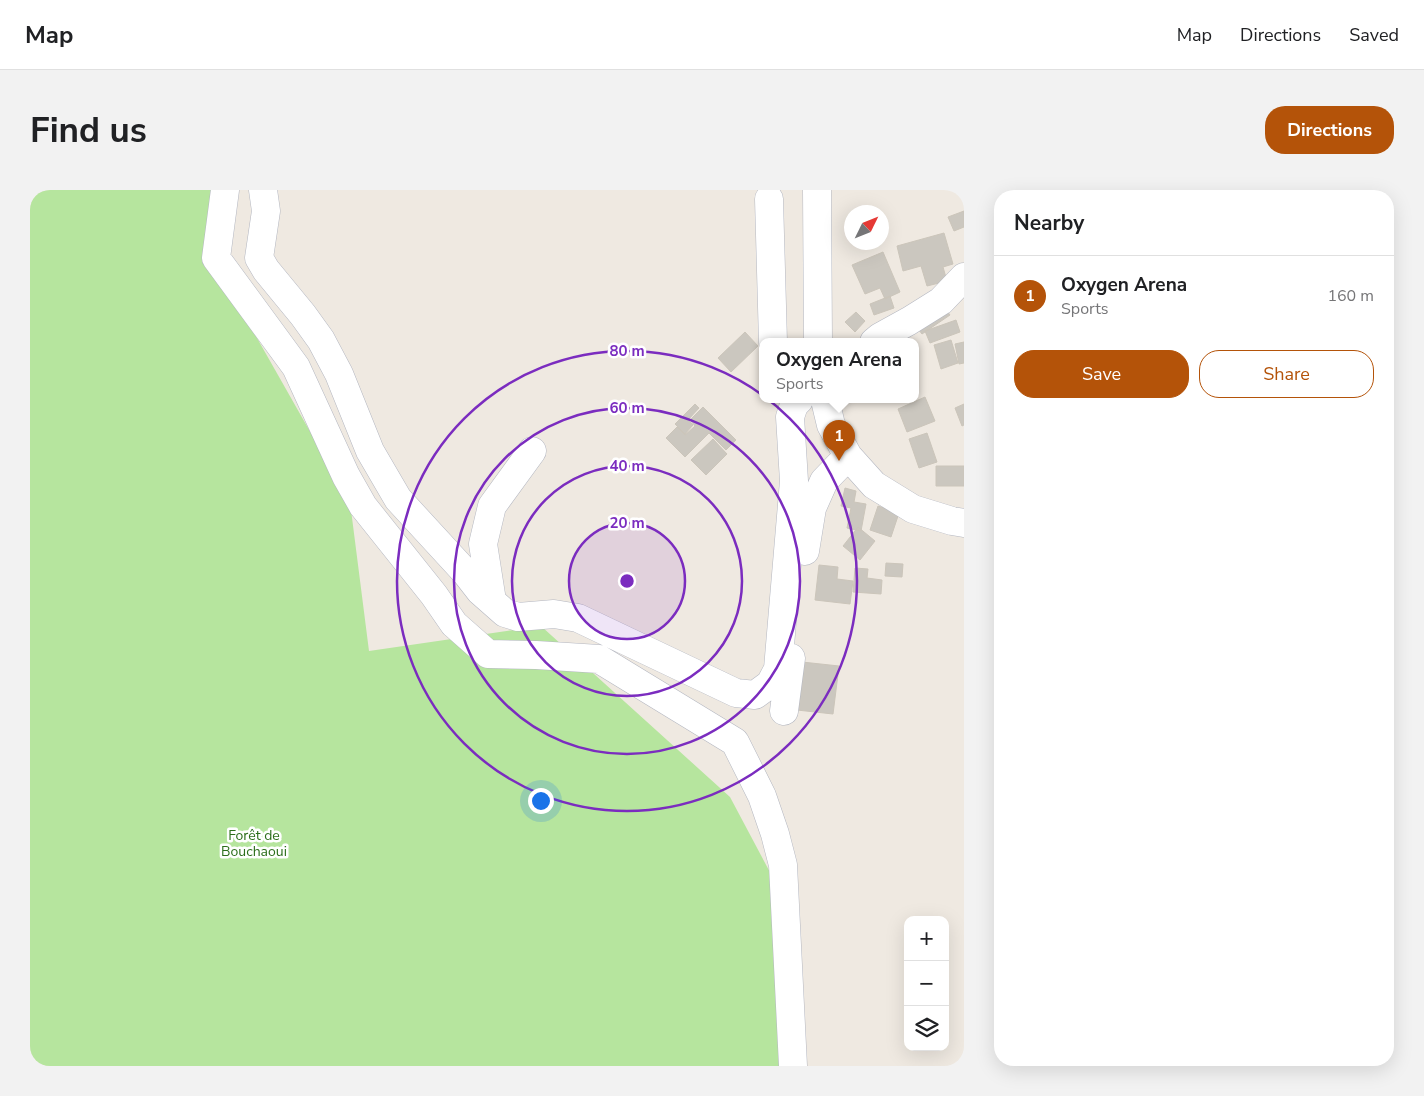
<!DOCTYPE html>
<meta charset="utf-8">
<style>
:root{--surface:#fff;--page:#f2f2f2;--text:#202124;--muted:#757577;--line:#e0e0e0;--accent:#b45309}
body{margin:0;font-family:"Nunito Sans",sans-serif;background:var(--page);color:var(--text)}
.controls{position:absolute;right:15px;bottom:15px;display:grid;overflow:hidden;border-radius:10px;box-shadow:0 5px 20px #0002}
.controls button{width:45px;height:45px;display:grid;place-items:center;padding:0;border:0;border-bottom:1px solid var(--line);background:var(--surface);color:var(--text);font:25px sans-serif}
.compass{position:absolute;left:814px;top:15px;width:45px;height:45px;border-radius:50%;background:var(--surface);box-shadow:0 5px 20px #0002;rotate:47deg}
.you{position:absolute;left:510px;top:610px;width:18px;height:18px;margin:-12px;border:4px solid #fff;border-radius:50%;background:#1a73e8;box-shadow:0 0 0 8px #1a73e833}
.badge{display:grid;place-items:center;width:32px;height:32px;border-radius:50%;background:var(--accent);color:#fff;font-size:16px;font-weight:700}
.pin{position:absolute;translate:-50% -41px;filter:drop-shadow(0 1px 2px #0008)}
.pin::after{content:'';position:absolute;top:26px;width:18px;height:15px;background:inherit;clip-path:polygon(0 0,100% 0,50% 100%)}
.popup{position:absolute;left:729px;top:148px;width:160px;height:65px;box-sizing:border-box;display:grid;place-content:center;border-radius:10px;background:var(--surface);filter:drop-shadow(0 1px 4px #0005);font-size:16px;white-space:nowrap;color:var(--muted)}
.popup b{font-size:19px;color:var(--text)}
.popup::after{content:'';position:absolute;left:50%;top:100%;margin-left:-10px;border:10px solid transparent;border-top-color:var(--surface)}
.list{margin:0;padding:0;list-style:none}
h2{display:flex;justify-content:space-between;align-items:center;height:65px;margin:0;padding:0 20px;font-size:21px}
h2 small{font-size:16px;font-weight:400;color:var(--muted)}
.list li{display:grid;grid-template-columns:32px 1fr auto;gap:15px;align-items:center;box-sizing:border-box;height:80px;padding:0 20px;border-top:1px solid var(--line)}
.list b{display:block;font-size:19px;white-space:nowrap}
.list p{margin:0;font-size:16px;white-space:nowrap;color:var(--muted)}
.list em{font-size:16px;font-style:normal;color:var(--muted)}
.actions{display:flex;gap:10px;padding:15px 20px}
.actions a{flex:1;padding:11px 0;border:1px solid var(--accent);border-radius:20px;text-align:center;font-size:18px;color:var(--accent)}
.actions .main{background:var(--accent);color:#fff}
.icon{flex:none;width:28px;height:28px;fill:none;stroke:currentColor;stroke-width:2;stroke-linecap:round;stroke-linejoin:round}
.map{position:relative;flex:none;width:934px;height:876px;overflow:hidden;border-radius:20px}
header{display:flex;align-items:center;gap:30px;box-sizing:border-box;height:70px;padding:0 25px;background:var(--surface);border-bottom:1px solid var(--line)}
header strong{font-size:24px}
nav{display:flex;gap:28px;margin-inline-start:auto;font-size:18px}
.intro{display:flex;align-items:center;justify-content:space-between;box-sizing:border-box;height:120px;padding:0 30px}
h1{margin:0;font-size:35px}
.button{padding:12px 22px;border-radius:20px;background:var(--accent);color:#fff;font-size:18px;font-weight:700}
main{display:flex;gap:30px;padding:0 30px}
aside{flex:1;background:var(--surface);border-radius:20px;box-shadow:0 5px 20px #0002}
.map>svg:first-child{display:block}
.green{fill:#b6e59e}
.building{fill:#cbc7bf;stroke:#cbc5ba}
.lines{fill:none;stroke-linecap:round;stroke-linejoin:round}
.minor-casing{stroke:#b4b7c1;stroke-width:29}
.minor{stroke:#fff;stroke-width:28}
.ring{fill:none;stroke:#7b2cbf;stroke-width:2.5}
.labels{text-anchor:middle;dominant-baseline:central;stroke-width:5;stroke-linejoin:round;paint-order:stroke}
.park-label{font-size:14px;fill:#2c6e1b;stroke:#fff}
.centre{fill:#7b2cbf;stroke:#fff;stroke-width:2.5}
.ring-label{font-size:15px;text-anchor:middle;font-weight:bold;fill:#7b2cbf;stroke:#fff;stroke-width:5;stroke-linejoin:round;paint-order:stroke}
</style>
<header>
<strong>Map</strong>
<nav><a>Map</a><a>Directions</a><a>Saved</a></nav>
</header>
<div class="intro"><h1>Find us</h1><a class="button">Directions</a></div>
<main>
<div class="map">
<svg width="934" height="876" viewBox="0 0 934 876">
<rect width="100%" height="100%" fill="#efe9e1"/>
<path class="green" d="M0,0H185L180,65L320,312L339,461L511,436L700,607L759,718L755,876H0Z"/>
<path class="building" d="M934,21V37L924,41L918,27Z
M914,43L923,74L913,77L917,91L897,96L891,76L873,81L867,56Z
M853,62L870,102L855,109L850,98L835,104L822,75Z
M860,106L864,118L844,125L840,114Z
M911,113L920,125L892,144L883,132Z
M826,122L835,131L825,142L815,132Z
M926,130L930,142L900,153L895,141Z
M715,142L728,156L701,182L688,168Z
M921,150L928,173L911,179L904,155Z
M934,152V173L929,174L925,154Z
M895,207L905,231L877,242L868,219Z
M665,214L669,218L658,230L663,235L655,244L645,234Z
M934,214V235L932,236L925,218Z
M673,217L706,250L696,260L679,243L655,267L636,248L647,237L655,245L665,236L660,230Z
M897,243L907,272L889,278L879,249Z
M683,249L697,264L676,285L661,270Z
M906,276H934V296H906Z
M815,298L826,301L824,312L836,314L831,341L817,338L821,318L811,316Z
M848,316L869,323L861,347L840,340Z
M828,337L845,351L830,370L813,356Z
M856,373L873,374L872,387L855,386Z
M789,375L808,377L807,389L823,391L820,414L785,410Z
M825,378L838,379L837,388L852,390L851,404L823,402Z
M772,472L809,476L803,524L767,520Z"/>
<g class="lines">
<g class="minor-casing">
<path id="minor" d="M195,0L186,68L266,177L316,286L333,316L404,405L424,434L458,464L506,465L569,469L705,552L732,606L745,644L753,675L763,876
M233,0L236,21L229,68L236,80L273,125L291,150L309,184L340,261L368,309L436,383L450,401L475,423L488,427L524,424L548,428L706,503L725,505L740,494L748,479L764,291L760,227L764,215L769,210
M787,0L788,152
M739,9L743,152
M844,152L850,147L879,131L911,111L934,87
M795,210L801,235L818,266L844,295L883,319L922,331L934,333
M775,361L782,318L794,291L818,266
M462,411L453,354L462,316L502,261
M754,521L761,468"/>
</g>
<use href="#minor" class="minor"/>
</g>
<circle cx="597" cy="391" r="58" fill="#7b2cbf" fill-opacity=".12"/>
<g class="ring">
<circle cx="597" cy="391" r="58"/>
<circle cx="597" cy="391" r="115"/>
<circle cx="597" cy="391" r="173"/>
<circle cx="597" cy="391" r="230"/>
</g>
<g class="labels">
<g class="park-label">
<text x="224" y="645">Forêt de<tspan x="224" dy="16">Bouchaoui</tspan></text>
</g>
</g>
<circle cx="597" cy="391" r="8" class="centre"/>
<g class="ring-label">
<text x="597" y="166">80 m</text>
<text x="597" y="223">60 m</text>
<text x="597" y="281">40 m</text>
<text x="597" y="338">20 m</text>
</g>
</svg>
<div class="controls">
<button>+</button>
<button>−</button>
<button><svg class="icon" aria-label="layers" viewBox="0 0 24 24"><path d="M12 4l9 5-9 5-9-5zM3 14l9 5 9-5"/></svg></button>
</div>
<svg class="compass" viewBox="-18 -18 36 36"><path d="M0-13l5 13h-10z" fill="#e53935"/><path d="M0 13l5-13h-10z" fill="#757577"/></svg>
<div class="you"></div>
<div class="pin badge" style="left:809px;top:271px">1</div>
<div class="popup"><b>Oxygen Arena</b>Sports</div>
</div>
<aside>
<h2>Nearby<small></small></h2>
<ul class="list">
<li><span class="badge">1</span><div><b>Oxygen Arena</b><p>Sports</p></div><em>160 m</em></li>
</ul>
<div class="actions"><a class="main">Save</a><a>Share</a></div>
</aside>
</main>
